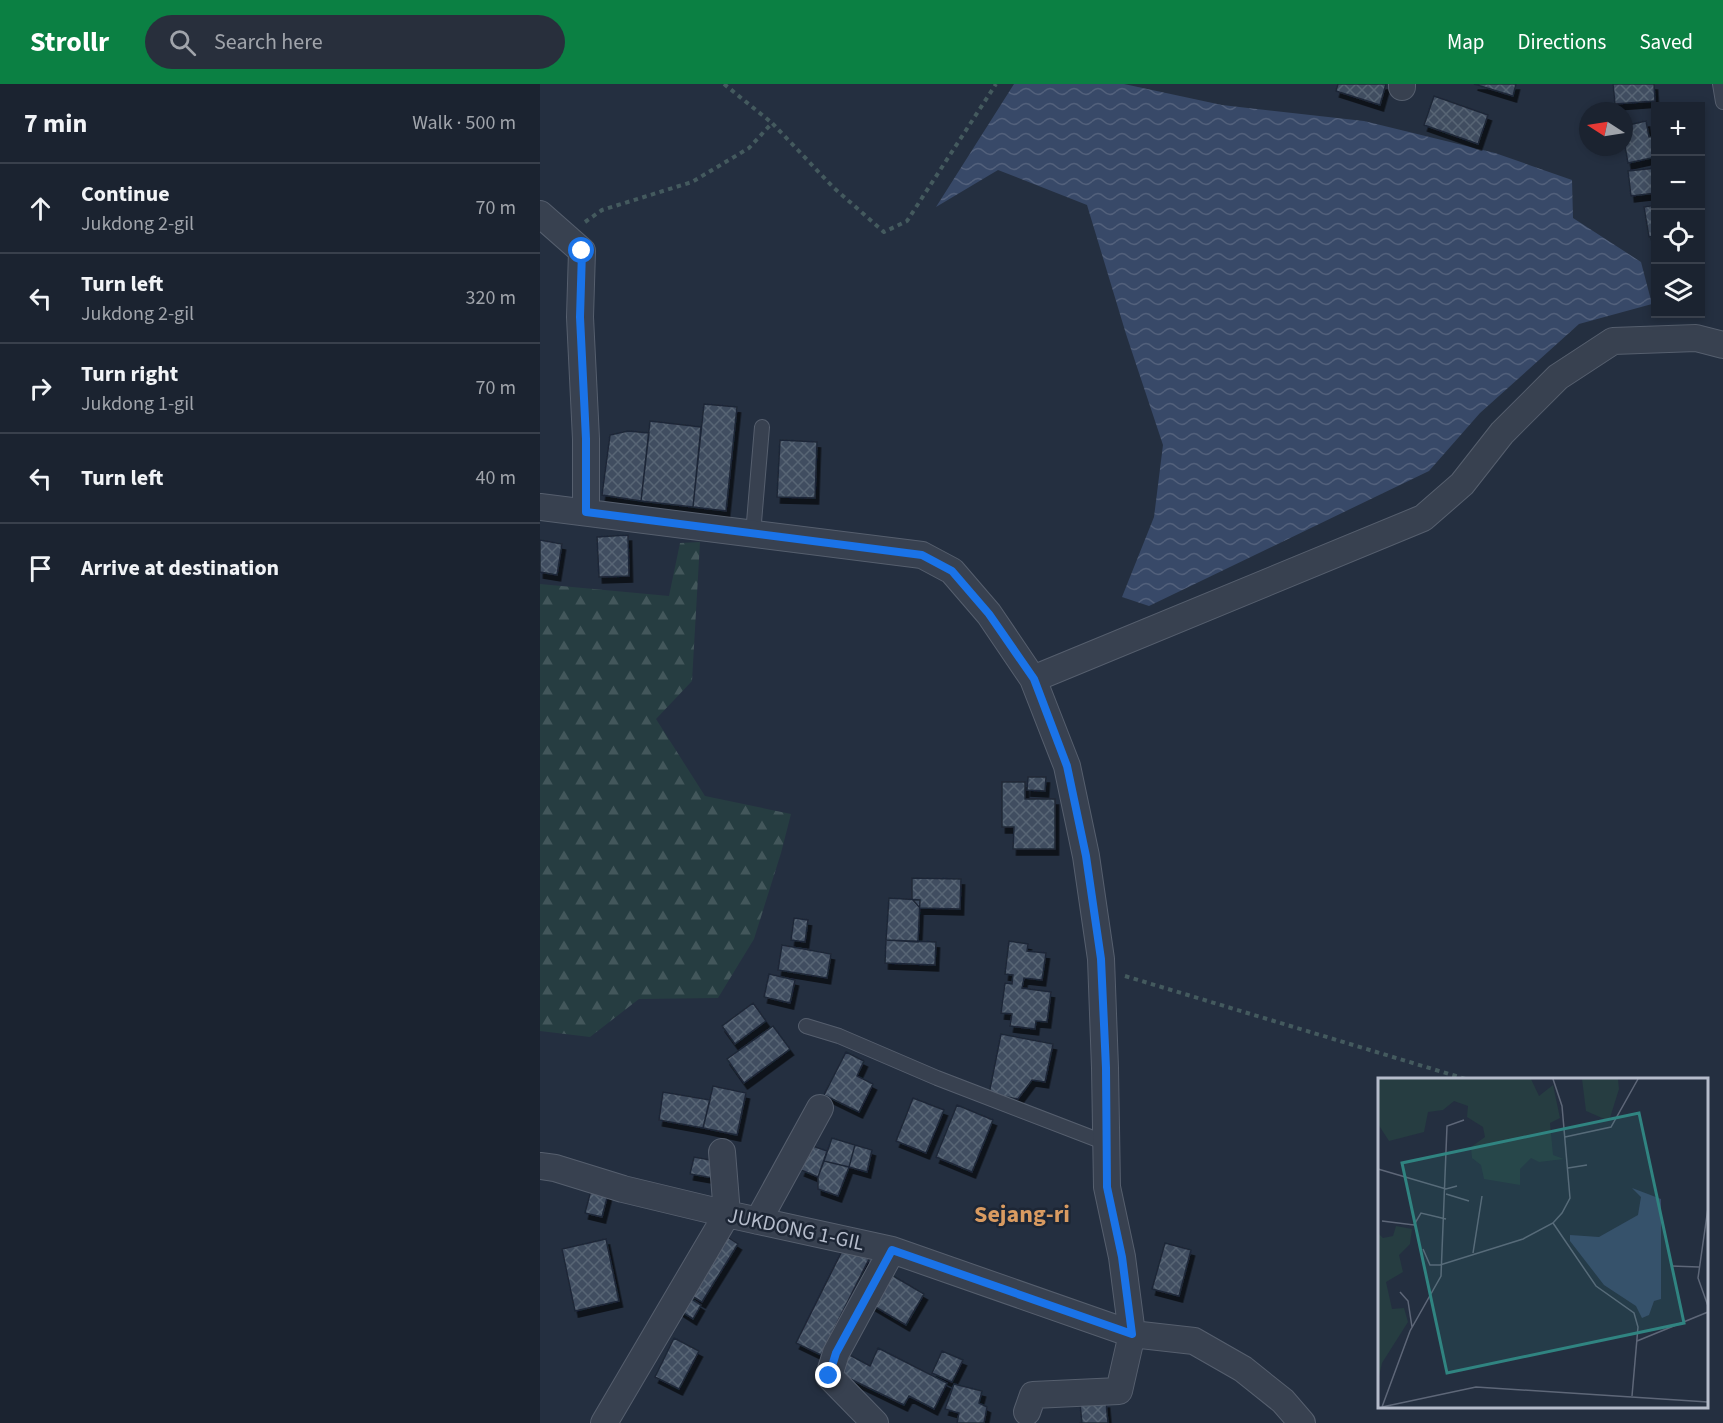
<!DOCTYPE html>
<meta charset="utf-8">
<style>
:root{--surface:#1b2330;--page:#282f3c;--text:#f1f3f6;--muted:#a0a4ab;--line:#39404c;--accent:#0b8043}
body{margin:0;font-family:"Source Sans 3",sans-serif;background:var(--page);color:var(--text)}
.controls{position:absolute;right:18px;top:18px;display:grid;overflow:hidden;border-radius:0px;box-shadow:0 3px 9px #0003}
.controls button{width:54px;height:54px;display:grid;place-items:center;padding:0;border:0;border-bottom:2px solid var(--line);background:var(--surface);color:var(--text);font:30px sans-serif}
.compass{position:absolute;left:1039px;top:18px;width:54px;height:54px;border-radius:50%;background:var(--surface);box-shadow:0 3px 9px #0003;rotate:282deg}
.stop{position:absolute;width:18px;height:18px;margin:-14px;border:4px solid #1a73e8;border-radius:50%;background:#fff}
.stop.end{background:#1a73e8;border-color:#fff;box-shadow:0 2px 6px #0008}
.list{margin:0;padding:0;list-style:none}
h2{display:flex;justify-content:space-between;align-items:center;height:78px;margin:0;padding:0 24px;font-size:26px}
h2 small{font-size:20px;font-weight:400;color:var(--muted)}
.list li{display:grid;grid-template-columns:39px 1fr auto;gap:18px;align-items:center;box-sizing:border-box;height:90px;padding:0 24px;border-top:2px solid var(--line)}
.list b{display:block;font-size:22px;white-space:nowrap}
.list p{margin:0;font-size:20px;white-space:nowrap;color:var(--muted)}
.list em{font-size:20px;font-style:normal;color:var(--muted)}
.icon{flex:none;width:33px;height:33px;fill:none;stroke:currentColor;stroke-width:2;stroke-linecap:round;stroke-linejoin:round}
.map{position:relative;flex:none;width:1183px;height:1339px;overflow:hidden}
header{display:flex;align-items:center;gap:36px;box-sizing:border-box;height:84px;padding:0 30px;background:var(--accent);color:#fff}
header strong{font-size:28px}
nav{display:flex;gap:33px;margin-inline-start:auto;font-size:21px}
.search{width:420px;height:54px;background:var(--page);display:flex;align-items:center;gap:15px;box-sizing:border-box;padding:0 21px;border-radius:33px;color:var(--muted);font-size:22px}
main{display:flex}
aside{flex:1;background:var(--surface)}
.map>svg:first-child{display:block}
.forest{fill:url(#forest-firs)}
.water{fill:url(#water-waves)}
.building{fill:url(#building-cross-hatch);stroke:#1f2837;stroke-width:1.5;filter:url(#shadow)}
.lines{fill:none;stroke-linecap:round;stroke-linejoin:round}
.service-casing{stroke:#565f6e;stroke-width:16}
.minor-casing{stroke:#565f6e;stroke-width:28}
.path{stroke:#445a5e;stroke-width:4;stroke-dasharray:4.5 4.5;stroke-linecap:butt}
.service{stroke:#384150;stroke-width:14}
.minor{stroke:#384150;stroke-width:26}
.route{stroke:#1a73e8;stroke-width:8}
.labels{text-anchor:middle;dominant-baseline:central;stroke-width:5;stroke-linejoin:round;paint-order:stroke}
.street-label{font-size:21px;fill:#b5bccb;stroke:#1d2635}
.quarter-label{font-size:24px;font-weight:bold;fill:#d99b61;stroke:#1d2635}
.inset-road{fill:none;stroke:#5e6778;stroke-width:1.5}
.view{fill:#308481;fill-opacity:0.15;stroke:#308481;stroke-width:3}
.inset-edge{fill:none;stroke:#b5bccb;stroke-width:3}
</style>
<header>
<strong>Strollr</strong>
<div class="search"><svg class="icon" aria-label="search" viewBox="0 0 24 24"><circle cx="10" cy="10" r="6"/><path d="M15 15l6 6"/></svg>Search here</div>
<nav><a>Map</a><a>Directions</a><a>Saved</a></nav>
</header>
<main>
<aside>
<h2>7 min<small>Walk · 500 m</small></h2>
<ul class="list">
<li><svg class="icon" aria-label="ahead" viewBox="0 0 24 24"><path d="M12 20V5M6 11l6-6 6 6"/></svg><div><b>Continue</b><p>Jukdong 2-gil</p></div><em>70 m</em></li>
<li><svg class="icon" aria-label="left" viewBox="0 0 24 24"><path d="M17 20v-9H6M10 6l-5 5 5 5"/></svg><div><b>Turn left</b><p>Jukdong 2-gil</p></div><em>320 m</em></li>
<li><svg class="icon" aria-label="right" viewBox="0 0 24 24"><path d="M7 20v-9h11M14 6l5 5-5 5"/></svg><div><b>Turn right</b><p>Jukdong 1-gil</p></div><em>70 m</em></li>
<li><svg class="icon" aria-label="left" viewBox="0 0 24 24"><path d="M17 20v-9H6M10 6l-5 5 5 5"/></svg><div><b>Turn left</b></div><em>40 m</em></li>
<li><svg class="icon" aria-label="arrive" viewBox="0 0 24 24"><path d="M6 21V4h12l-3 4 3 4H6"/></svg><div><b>Arrive at destination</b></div></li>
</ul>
</aside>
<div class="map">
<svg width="1183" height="1339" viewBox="0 0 1183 1339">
<defs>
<pattern id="forest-firs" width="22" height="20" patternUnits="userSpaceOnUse" patternTransform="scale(1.5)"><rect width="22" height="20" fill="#263d41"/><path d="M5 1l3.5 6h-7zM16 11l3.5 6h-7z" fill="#43575b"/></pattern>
<pattern id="water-waves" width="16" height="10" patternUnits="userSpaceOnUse" patternTransform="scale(1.5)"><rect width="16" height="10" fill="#384968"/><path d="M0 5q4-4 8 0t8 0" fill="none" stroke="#53617c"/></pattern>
<pattern id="building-cross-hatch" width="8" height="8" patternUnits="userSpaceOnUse" patternTransform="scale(1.5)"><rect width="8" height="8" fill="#404d60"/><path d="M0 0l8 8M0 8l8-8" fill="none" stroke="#596575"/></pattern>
<filter id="shadow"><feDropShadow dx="3.5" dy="6" stdDeviation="0" flood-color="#0009"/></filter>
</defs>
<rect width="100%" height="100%" fill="#242f40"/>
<path class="forest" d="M160,458L152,597L116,635L165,712L251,730L241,769L214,855L178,914L99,915L50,953L0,947V500L129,512L140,459Z"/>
<path class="water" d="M474,0H584L682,21L824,37L955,69L1032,96L1033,134L1101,178L1112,220L1039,240L940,329L889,387L609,522L582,513L614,433L623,361L586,250L547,121L458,86L396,123Z"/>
<path class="building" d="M798,0H846L840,21L796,7Z
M934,0H976L973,12Z
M1073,0H1114L1115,17L1075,20Z
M894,12L948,31L938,60L884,41Z
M1106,37L1109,53L1116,52V73L1088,79L1084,57V42Z
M1116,84V109L1091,112L1088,87Z
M1116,121V152L1109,153L1104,123Z
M164,320L197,323L186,427L153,423Z
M110,337L161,343L153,423L101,417Z
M88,347L109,349L101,417L62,411L70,351Z
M240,356L277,358L275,414L237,413Z
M88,451L89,492L59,493L57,453Z
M0,456L22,460L17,491L0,488Z
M488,693H506L505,707L487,706Z
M462,698H485V715H515V765H473L474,743H462Z
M372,794L421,795L420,825L380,824L372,815Z
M349,814L380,816L378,858L346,856Z
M254,834L268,836L265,858L251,856Z
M346,856L396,858L395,881L345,879Z
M469,857L488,860L487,867L506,869L502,896L484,894L482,904L511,908L507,938L496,937L495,945L470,942L472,930L461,929L465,899L472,900L473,891L465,890Z
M242,861L291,870L287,894L238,886Z
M229,890L255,896L250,919L224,913Z
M213,919L226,937L195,960L182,942Z
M233,942L250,965L204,999L187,975Z
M461,950L513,960L505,998L492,996L478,1015L449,1010Z
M306,968L324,977L317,992L333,1000L319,1028L284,1011Z
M173,1002L206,1009L197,1051L163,1044Z
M123,1008L170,1016L163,1044L119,1036Z
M373,1014L404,1026L386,1069L356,1057Z
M417,1021L453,1036L432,1088L396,1073Z
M292,1054L315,1061L309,1083L284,1077Z
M270,1061L287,1067L278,1093L261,1086Z
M315,1061L332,1066L327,1088L309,1083Z
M154,1073L176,1077L173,1094L150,1090Z
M284,1077L309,1083L298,1112L278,1105V1093Z
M51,1106L68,1110L62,1133L45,1129Z
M186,1152L198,1160L162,1218L150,1211Z
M66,1155L79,1217L35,1227L22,1165Z
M625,1159L651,1166L639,1212L612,1205Z
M304,1163L329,1175L281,1271L256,1259Z
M350,1190L384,1210L366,1241L332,1221Z
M147,1212L161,1221L153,1235L139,1226Z
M134,1254L159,1267L139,1305L115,1293Z
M338,1264L407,1299L394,1325L369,1312L364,1321L304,1292L306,1269L330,1282Z
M402,1267L423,1276L412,1298L392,1289Z
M414,1300L442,1307L439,1319L447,1323L444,1339H417L419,1329L405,1325Z
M566,1318L568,1339H539H542L540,1320Z"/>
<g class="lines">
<g class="service-casing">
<path id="service" d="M1180,0L1183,18
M213,450L222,343
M266,942L299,952L397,994L566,1059"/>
</g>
<g class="minor-casing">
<path id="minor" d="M862,3V0
M0,130L42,167L40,233L46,355V428
M0,423L382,471L412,487L449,530L493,595L527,682L546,772L561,875L565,984L567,1103L582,1173L592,1250L579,1307L493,1311L487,1328
M493,595L883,434L922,400L962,349L1018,293L1073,257L1156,254L1183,261
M0,1082L15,1084L83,1105L187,1130L352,1166L592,1250L654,1257L703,1285L743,1317L762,1339
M218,1137L280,1024
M64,1339L187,1130L182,1068
M335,1339L289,1292L296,1269L352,1166"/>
</g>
<path class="path" d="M184,0L232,39
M45,138L62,126L152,98L209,64L232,39L294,104L344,148L367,137L456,0
M585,892L929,996"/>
<use href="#service" class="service"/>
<use href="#minor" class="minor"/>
</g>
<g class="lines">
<path class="route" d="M42,167L40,233L46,355V428L382,471L412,487L449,530L494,595L527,682L546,772L561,875L566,984L567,1103L582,1173L592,1250L352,1166L296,1269L289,1292"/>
</g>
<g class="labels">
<g class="street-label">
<text transform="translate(256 1145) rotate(12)">JUKDONG 1-GIL</text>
</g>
<g class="quarter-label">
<text x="482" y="1130">Sejang-ri</text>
</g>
</g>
<g transform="translate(838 994)">
<rect width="330" height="330" fill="#242f40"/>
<path d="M0,1H153L161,18L175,7L182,40L172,45L175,77L186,81L161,84L153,80L142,91V107L106,101L103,87L94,80L93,69L107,59L105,49L89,39L90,28L76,23L65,32L50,34L46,54L11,63L0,46ZM204,1H240L241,11L231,43L208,33ZM18,148L34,151L32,166L21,177L25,194L8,204L14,231L26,230L30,244L4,285L0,303V155L5,160L15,158Z" fill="#263d41"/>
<path d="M254,110L283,121V221L276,223L271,237L264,240L258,228L226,207L192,163V157L221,159L260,137L263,119Z" fill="#384968"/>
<path class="inset-road" d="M187,59L233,49L260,1M190,90L209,87M0,91L68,111L79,108M68,116L91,123M330,130L320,200L330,228M4,143L36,147L43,135L68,141M175,145L218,208L256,235L260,249L254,318M45,171L52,187H62L145,161L175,145L184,135L192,120L184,28L175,1M95,175L104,118M293,188L321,189M22,214L30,223L34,249M259,263L330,234M4,329L32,253L63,198L69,48L86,42M4,329L98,309L330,324"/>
<path class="view" d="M261,35L306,245L69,295L24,85Z"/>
<rect width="330" height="330" class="inset-edge"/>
</g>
</svg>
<div class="controls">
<button>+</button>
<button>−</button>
<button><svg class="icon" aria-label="locate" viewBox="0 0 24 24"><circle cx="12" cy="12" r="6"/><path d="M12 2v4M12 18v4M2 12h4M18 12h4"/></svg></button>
<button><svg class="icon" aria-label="layers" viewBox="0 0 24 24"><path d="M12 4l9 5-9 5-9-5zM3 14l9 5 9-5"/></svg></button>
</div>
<svg class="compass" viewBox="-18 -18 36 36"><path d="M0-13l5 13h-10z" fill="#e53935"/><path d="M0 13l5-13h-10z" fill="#a0a4ab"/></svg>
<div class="stop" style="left:42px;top:167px"></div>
<div class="stop end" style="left:289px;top:1292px"></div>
</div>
</main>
